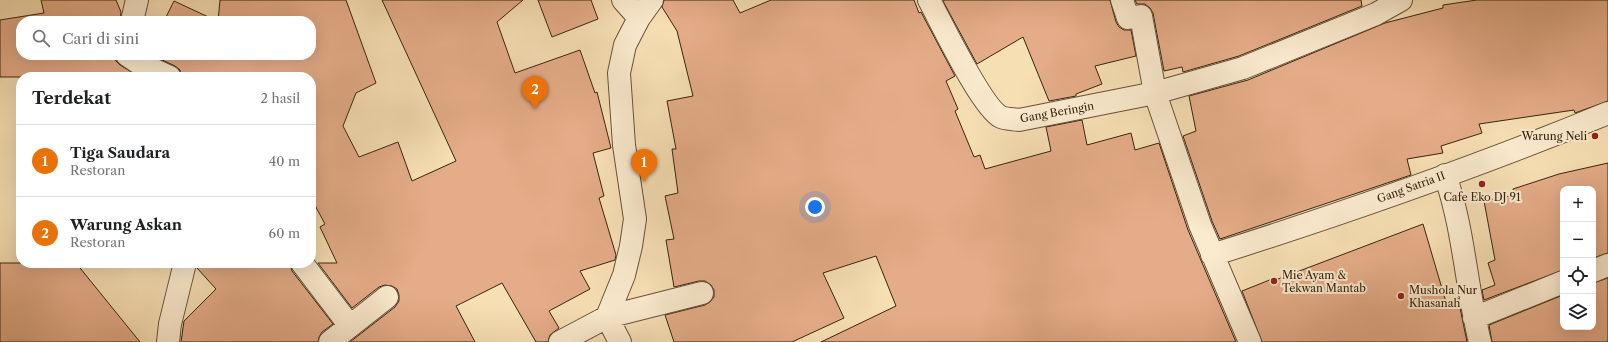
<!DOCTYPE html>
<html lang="id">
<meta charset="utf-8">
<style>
:root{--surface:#fff;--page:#f6f6f6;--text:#202124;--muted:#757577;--line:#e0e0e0;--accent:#8f2418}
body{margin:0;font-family:"Libre Caslon Text",serif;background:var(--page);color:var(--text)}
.controls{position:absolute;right:12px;bottom:12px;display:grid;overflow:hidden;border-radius:8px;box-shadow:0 4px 16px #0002}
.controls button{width:36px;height:36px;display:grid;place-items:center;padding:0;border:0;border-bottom:1px solid var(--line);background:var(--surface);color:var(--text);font:20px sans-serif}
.you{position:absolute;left:815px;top:207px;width:14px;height:14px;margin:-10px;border:3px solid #fff;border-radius:50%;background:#1a73e8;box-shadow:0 0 0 6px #1a73e833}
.badge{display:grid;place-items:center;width:26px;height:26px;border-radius:50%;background:var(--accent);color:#fff;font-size:13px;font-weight:700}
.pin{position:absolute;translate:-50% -33px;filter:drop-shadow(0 1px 2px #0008)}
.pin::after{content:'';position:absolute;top:21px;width:14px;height:12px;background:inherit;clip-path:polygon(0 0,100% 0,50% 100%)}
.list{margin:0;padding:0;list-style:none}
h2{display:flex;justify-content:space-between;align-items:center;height:52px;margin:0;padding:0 16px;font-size:17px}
h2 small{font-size:13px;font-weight:400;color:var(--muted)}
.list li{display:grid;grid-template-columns:26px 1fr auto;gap:12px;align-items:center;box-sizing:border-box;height:72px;padding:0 16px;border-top:1px solid var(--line)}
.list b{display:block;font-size:15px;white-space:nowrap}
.list p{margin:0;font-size:13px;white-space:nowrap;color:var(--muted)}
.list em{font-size:13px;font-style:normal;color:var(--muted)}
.icon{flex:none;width:22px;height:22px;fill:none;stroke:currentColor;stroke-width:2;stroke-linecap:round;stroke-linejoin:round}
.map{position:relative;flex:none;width:1608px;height:342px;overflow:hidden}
.search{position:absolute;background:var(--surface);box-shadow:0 4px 16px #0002;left:16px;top:16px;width:300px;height:44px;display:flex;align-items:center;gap:10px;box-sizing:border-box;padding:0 14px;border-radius:16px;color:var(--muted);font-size:15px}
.panel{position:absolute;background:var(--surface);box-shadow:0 4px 16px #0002;left:16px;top:72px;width:300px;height:196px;border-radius:16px}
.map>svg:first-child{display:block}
.building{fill:#e4ac88;stroke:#39240e}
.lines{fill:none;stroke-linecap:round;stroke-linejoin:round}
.street-casing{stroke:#685338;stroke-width:24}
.street{stroke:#faeace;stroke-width:22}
.poi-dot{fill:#8f2418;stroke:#faeace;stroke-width:1.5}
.labels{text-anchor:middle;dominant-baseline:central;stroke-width:4;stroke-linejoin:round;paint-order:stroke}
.street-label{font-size:11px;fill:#39240e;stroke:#faeace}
.poi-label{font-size:11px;fill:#39240e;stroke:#faeace;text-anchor:start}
</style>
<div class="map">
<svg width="1608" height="342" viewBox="0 0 1608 342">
<rect width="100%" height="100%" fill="#f7dfb4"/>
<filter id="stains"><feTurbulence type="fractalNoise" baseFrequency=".005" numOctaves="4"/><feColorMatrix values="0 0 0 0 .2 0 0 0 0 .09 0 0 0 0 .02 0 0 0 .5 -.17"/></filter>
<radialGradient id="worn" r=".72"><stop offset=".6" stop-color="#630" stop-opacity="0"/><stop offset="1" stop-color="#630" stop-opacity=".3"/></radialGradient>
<path class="building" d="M41,0H116L121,12L120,21H21V55H115L116,61L120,65L140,77H0V20L44,13Z
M220,0H346L376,83L356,93L343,126L359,157L398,142L412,181L456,161L382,0H523L497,22L515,73L580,50L595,93L597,92L611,148L593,153L604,196L599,198L616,255L615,260L580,271L590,289L549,311L559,328L550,335L548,342H536L502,283L456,306L475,342H350L395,307L399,301V295L397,289L392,286L385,285L379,287L352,308L318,263H337L320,227L325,224L311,198V77H182L180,70L175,66L152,55H311V21H218Z
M538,0H591L598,19L552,37Z
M664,0H733L740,13L771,0H914L919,13L921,12L955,76L946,81L958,109L955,111L974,157L980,155L985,169L1051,151L1046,127L1082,120L1087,145L1131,133L1135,150L1159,143L1188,230L1236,342H821L896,306L876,256L823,273L844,318L792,342H674L665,315L705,305L710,302L714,297V290L711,285L705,281H699L674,287L666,240L674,239L665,196L678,193L672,149H676L667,101L693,96L677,31L662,7Z
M945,0H1110L1116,22L1119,27L1124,30H1131L1136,56L1095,66L1102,84L1076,94V96L1049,101L1023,37L977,64L943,1Z
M1135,0H1361L1362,6L1239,56L1183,72L1182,67L1164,71L1153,13L1150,8L1145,4H1137Z
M1477,0H1608V101L1575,113L1574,110L1479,124L1482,133L1441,146L1443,153L1407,159L1411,175L1220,239L1212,221L1183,136L1196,131L1189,96L1248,80L1385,23L1443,8V5Z
M174,1L217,21H164Z
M1608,163V253L1593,258V189H1563V270L1484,300L1482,290L1495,285L1488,263L1495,260L1484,201L1514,195L1513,189L1559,174Z
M1423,224L1446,302L1458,298L1467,342H1262L1242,291L1272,279L1273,281Z
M0,263H76L140,342H0Z
M197,263H290L292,271L333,324L322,332L319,337L318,342H181L184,321L216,289L197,268Z
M1608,278V342H1492L1489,325L1563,295V327H1593V283Z"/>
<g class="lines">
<g class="street-casing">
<path id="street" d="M623,0L639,18
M929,0C941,22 982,108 1001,117C1005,119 1013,119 1019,120L1155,93L1243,68L1376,14L1401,0
M1122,0L1128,18L1141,16L1155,93L1200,225L1250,342
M132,21L137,0
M127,55L139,63L170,77
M1445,175C1464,229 1466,287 1480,342
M1212,255C1345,213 1479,166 1608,113
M302,263L350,326
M1593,271L1608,265
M1474,318L1563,282
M168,342L170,324L185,263
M330,342L387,297
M560,342L607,317L624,275L631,246L635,219L624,145L619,73L625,45L639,18L652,0
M620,342L607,317L702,293"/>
</g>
<use href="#street" class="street"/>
</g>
<g class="poi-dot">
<circle cx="1595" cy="136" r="4"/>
<circle cx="1482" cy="184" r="4"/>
<circle cx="1274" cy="281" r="4"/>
<circle cx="1401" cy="296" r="4"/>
</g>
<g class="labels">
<g class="street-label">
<text transform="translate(1057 112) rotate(-10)">Gang Beringin</text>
<text transform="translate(1411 187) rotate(-20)">Gang Satria II</text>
</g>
<g class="poi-label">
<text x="1587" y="136" text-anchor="end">Warung Neli</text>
<text x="1482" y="197" text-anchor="middle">Cafe Eko DJ 91</text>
<text x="1282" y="275">Mie Ayam &amp;<tspan x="1282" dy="13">Tekwan Mantab</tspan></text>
<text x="1409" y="290">Mushola Nur<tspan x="1409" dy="13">Khasanah</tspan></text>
</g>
</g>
<rect width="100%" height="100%" filter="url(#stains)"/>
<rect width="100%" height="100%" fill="url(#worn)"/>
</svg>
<div class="controls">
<button>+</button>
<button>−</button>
<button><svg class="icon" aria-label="locate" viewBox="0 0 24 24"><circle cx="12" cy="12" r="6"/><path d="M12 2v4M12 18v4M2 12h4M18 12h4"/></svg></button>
<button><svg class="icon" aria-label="layers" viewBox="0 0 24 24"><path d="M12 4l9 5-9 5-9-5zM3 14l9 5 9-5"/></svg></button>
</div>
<div class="you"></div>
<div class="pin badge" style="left:644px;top:182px;background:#e8710a">1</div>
<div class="pin badge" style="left:535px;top:109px;background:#e8710a">2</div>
<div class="search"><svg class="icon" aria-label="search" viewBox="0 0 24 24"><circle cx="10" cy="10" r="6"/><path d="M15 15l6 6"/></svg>Cari di sini</div>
<section class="panel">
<h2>Terdekat<small>2 hasil</small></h2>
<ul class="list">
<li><span class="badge" style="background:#e8710a">1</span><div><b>Tiga Saudara</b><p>Restoran</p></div><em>40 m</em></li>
<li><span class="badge" style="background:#e8710a">2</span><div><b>Warung Askan</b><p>Restoran</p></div><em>60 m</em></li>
</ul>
</section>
</div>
